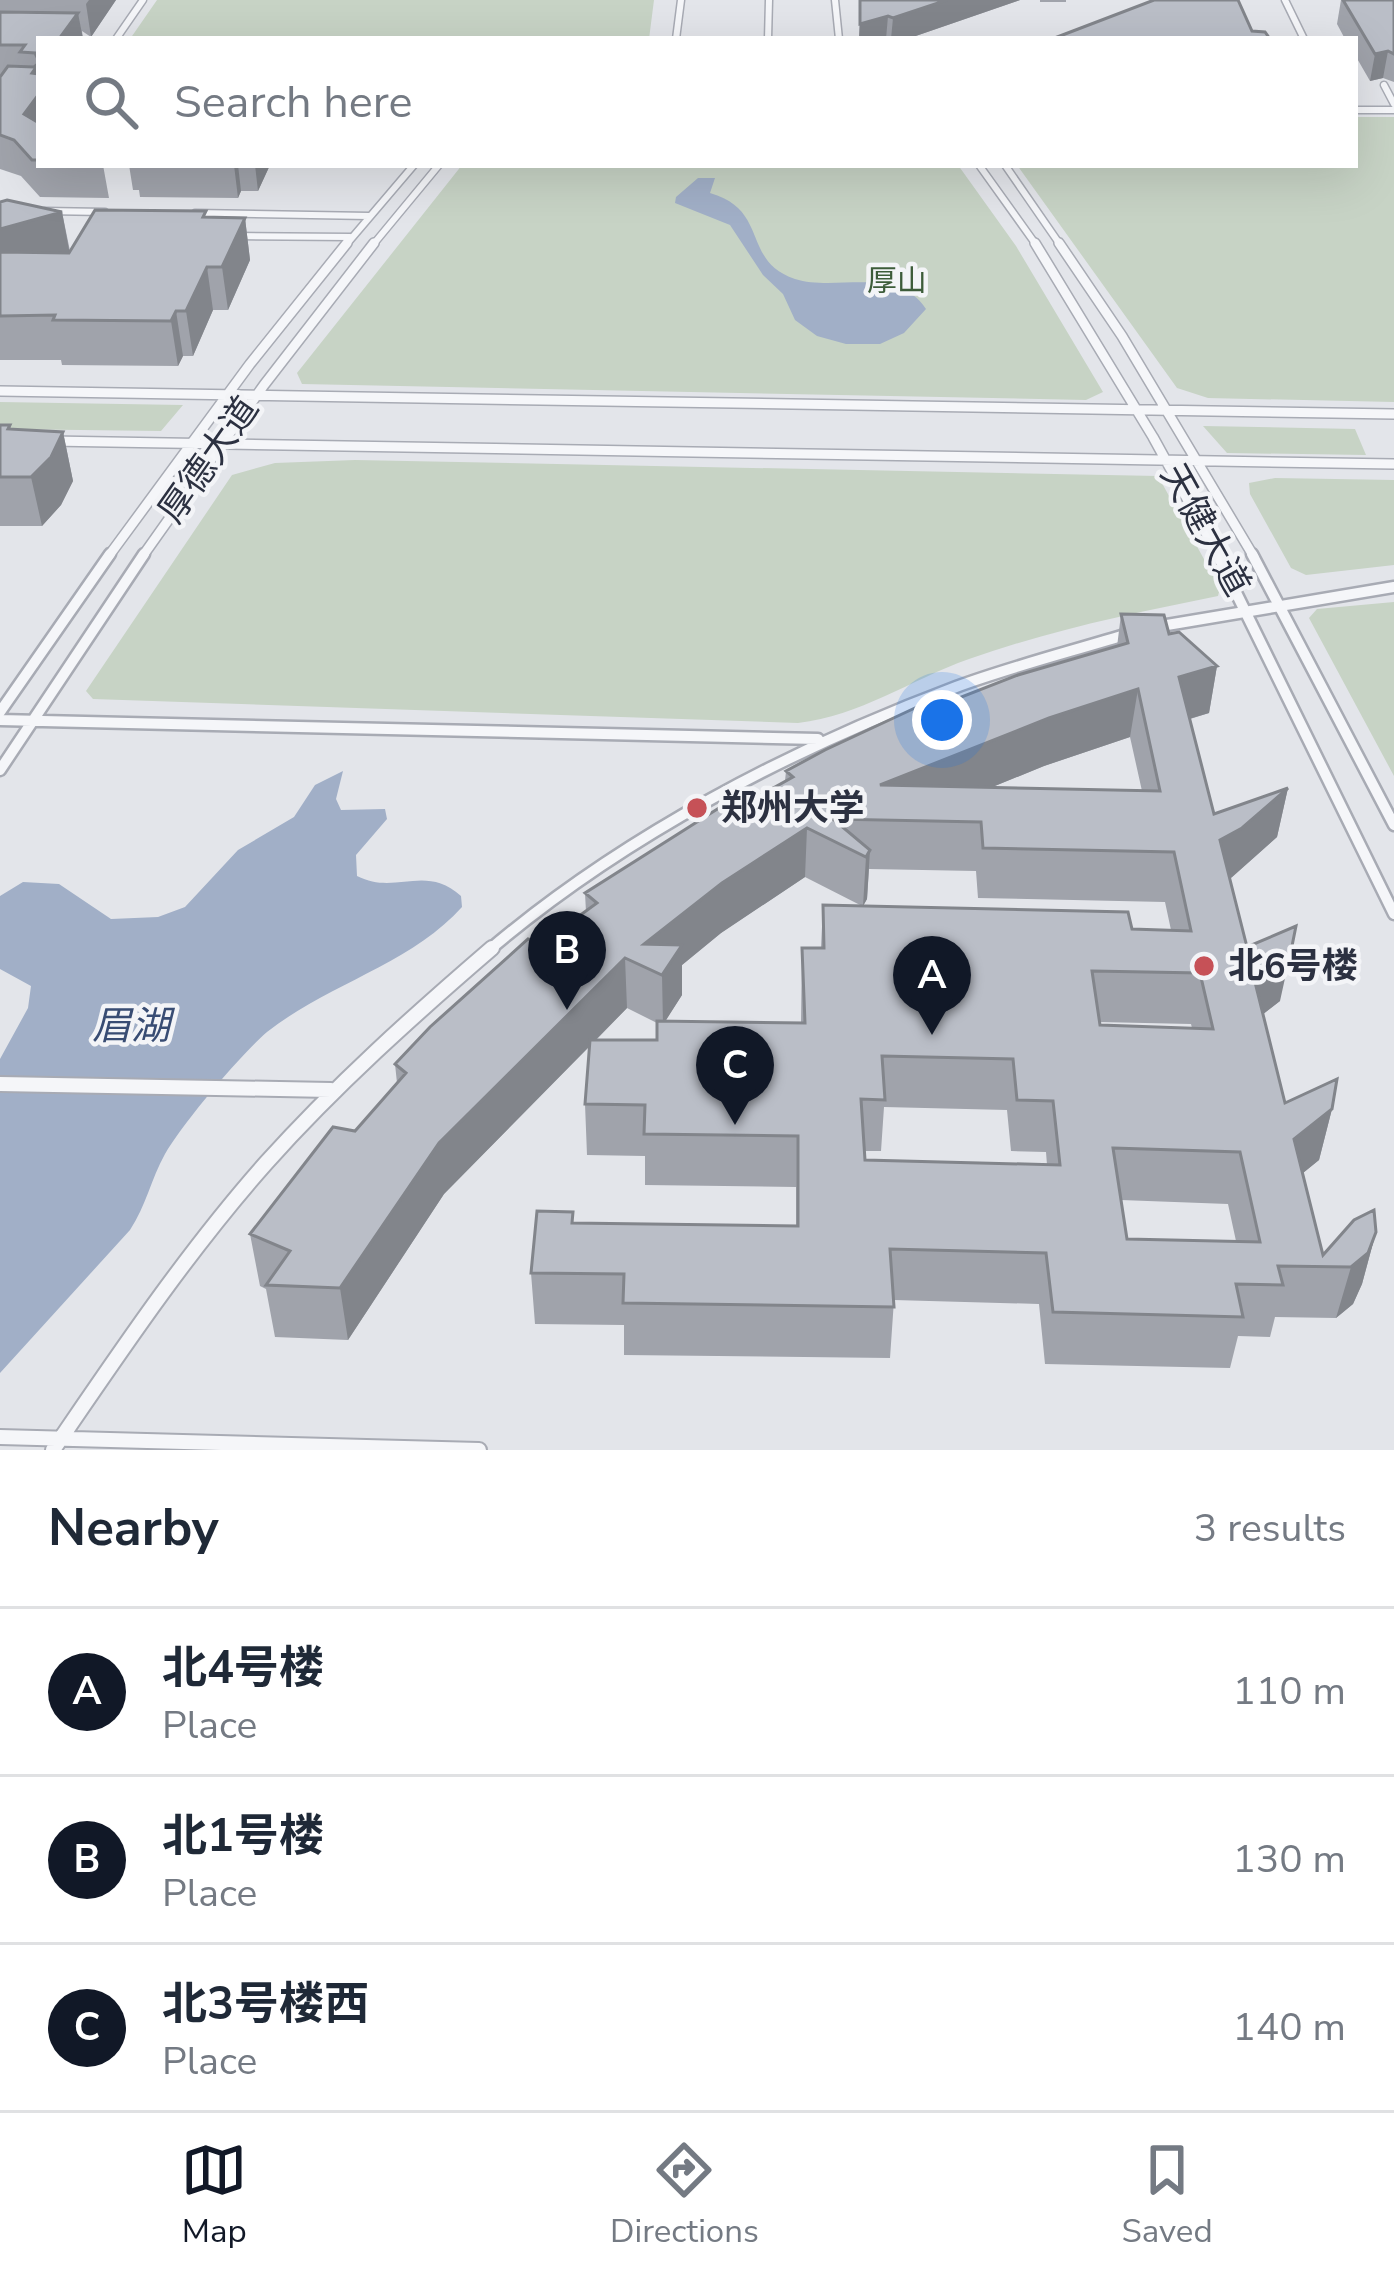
<!DOCTYPE html>
<meta charset="utf-8">
<style>
:root{--surface:#fff;--page:#f2f2f3;--text:#1f2937;--muted:#747a83;--line:#e0e1e3;--accent:#111827}
body{margin:0;font-family:"Nunito Sans","Noto Sans SC",sans-serif;background:var(--page);color:var(--text)}
.you{position:absolute;left:942px;top:720px;width:42px;height:42px;margin:-30px;border:9px solid #fff;border-radius:50%;background:#1a73e8;box-shadow:0 0 0 18px #1a73e833}
.badge{display:grid;place-items:center;width:78px;height:78px;border-radius:50%;background:var(--accent);color:#fff;font-size:39px;font-weight:700}
.pin{position:absolute;translate:-50% -99px;filter:drop-shadow(0 3px 6px #0008)}
.pin::after{content:'';position:absolute;top:63px;width:42px;height:36px;background:inherit;clip-path:polygon(0 0,100% 0,50% 100%)}
.list{margin:0;padding:0;list-style:none}
h2{display:flex;justify-content:space-between;align-items:center;height:156px;margin:0;padding:0 48px;font-size:51px}
h2 small{font-size:39px;font-weight:400;color:var(--muted)}
.list li{display:grid;grid-template-columns:78px 1fr auto;gap:36px;align-items:center;box-sizing:border-box;height:168px;padding:0 48px;border-top:3px solid var(--line)}
.list b{display:block;font-size:45px;white-space:nowrap}
.list p{margin:0;font-size:39px;white-space:nowrap;color:var(--muted)}
.list em{font-size:39px;font-style:normal;color:var(--muted)}
.icon{flex:none;width:66px;height:66px;fill:none;stroke:currentColor;stroke-width:2;stroke-linecap:round;stroke-linejoin:round}
.map{position:relative;flex:none;width:1394px;height:1450px;overflow:hidden}
.search{position:absolute;background:var(--surface);box-shadow:0 12px 48px #0002;left:36px;right:36px;top:36px;height:132px;display:flex;align-items:center;gap:30px;box-sizing:border-box;padding:0 42px;border-radius:0px;color:var(--muted);font-size:45px}
.sheet{height:660px;background:var(--surface)}
nav{display:flex;justify-content:space-around;align-items:center;box-sizing:border-box;height:168px;border-top:3px solid var(--line);background:var(--surface);font-size:33px;color:var(--muted)}
nav a{display:grid;justify-items:center;gap:6px}
nav .on{color:var(--accent)}
.map>svg:first-child{display:block}
.green{fill:#c7d3c5}
.water{fill:#a1afc7}
.lines{fill:none;stroke-linecap:round;stroke-linejoin:round}
.service-far3-casing{stroke:#a8abb4;stroke-width:9}
.service-far2-casing{stroke:#a8abb4;stroke-width:12}
.service-far1-casing{stroke:#a8abb4;stroke-width:15}
.service-casing{stroke:#a8abb4;stroke-width:18}
.service-far3{stroke:#f5f6f9;stroke-width:6}
.service-far2{stroke:#f5f6f9;stroke-width:9}
.service-far1{stroke:#f5f6f9;stroke-width:10}
.service{stroke:#f5f6f9;stroke-width:14}
.wall{fill:#a0a3ab;fill-rule:evenodd}
.shaded-wall{fill:#82858b}
.building{fill:#babec7;stroke:#82858b;stroke-width:3;fill-rule:evenodd}
.poi-dot{fill:#c65157;stroke:#f3f4f7;stroke-width:4.5}
.labels{text-anchor:middle;dominant-baseline:central;stroke-width:9;stroke-linejoin:round;paint-order:stroke}
.far-park-label{font-size:30px;fill:#3d5c3a;stroke:#f3f4f7}
.street-label{font-size:36px;fill:#2c3141;stroke:#f3f4f7}
.poi-label{font-size:36px;font-weight:bold;fill:#2c3141;stroke:#f3f4f7;text-anchor:start}
.water-label{font-size:39px;font-style:italic;fill:#384c73;stroke:#f3f4f7}
</style>
<div class="map">
<svg width="1394" height="1450" viewBox="0 0 1394 1450">
<rect width="100%" height="100%" fill="#e3e5ea"/>
<path class="green" d="M157,0H654L649,39H130Z
M1355,117H1394V402L1208,398L1177,388L1017,165H1355Z
M462,165H958L1016,246L1103,392L1086,400L302,384L297,373Z
M0,402L183,405L161,431L0,429Z
M1203,426L1355,429L1366,455L1227,453Z
M355,460L1158,476L1220,588L1218,596C1134,613 1051,630 969,659C910,680 860,716 798,723L93,699L86,691L232,475L275,463Z
M1275,478L1394,480V565L1306,575L1291,568L1250,494L1249,483Z
M1394,602V776L1309,618L1317,609Z"/>
<path class="water" d="M698,178H715L710,193C770,210 741,261 795,279C835,292 897,265 926,309L904,333L880,344H846L817,336L795,320L783,294L763,275L730,225L675,203L676,197Z
M343,771L336,799L341,810L385,809L387,819L356,855L357,876C396,896 424,863 461,896L462,907C411,964 328,984 267,1032C241,1054 182,1124 165,1154C151,1179 146,1206 130,1230L0,1373V1059L28,1008L31,986L0,969V896L23,882L59,884L111,919L158,917L185,907L238,850L294,817L315,785Z"/>
<g class="lines">
<g class="service-far3-casing">
<path id="service-far3" d="M835,0L839,39
M1285,0L1304,39
M116,39L143,0
M676,39L681,0
M768,39L769,0
M1384,85L1394,104
M1355,110H1394
M979,165L1037,246
M1005,165L1061,246
M45,211L105,212
M195,213L369,216
M237,236L350,237
M345,246L414,165
M372,246L439,165"/>
</g>
<g class="service-far2-casing">
<path id="service-far2" d="M1035,243L1153,437L1219,557
M1059,243L1122,336L1254,557
M0,391L1394,414
M51,441L1394,464
M108,557L250,364L347,243
M142,557L264,385L374,243"/>
</g>
<g class="service-far1-casing">
<path id="service-far1" d="M1217,554L1394,914
M1252,554L1394,825
M1155,627L1394,587
M0,712L110,554
M0,720L818,739
M0,770L144,554
M488,951C623,836 791,749 956,687C1013,666 1073,651 1131,633"/>
</g>
<g class="service-casing">
<path id="service" d="M0,1084L331,1090
M0,1437L479,1450
M53,1450C120,1352 187,1252 266,1163C336,1085 413,1016 492,948"/>
</g>
<use href="#service-far3" class="service-far3"/>
<use href="#service-far2" class="service-far2"/>
<use href="#service-far1" class="service-far1"/>
<use href="#service" class="service"/>
</g>
<path class="wall" d="M0,0H116L91,37L82,31L83,39H39V165H103L109,198L40,197L21,176L0,169Z
M860,0H1020L907,39H859Z
M1040,0H1066V2H1040Z
M1341,0H1394V82L1383,78L1370,81L1355,55V39H1345L1337,24Z
M129,165H270L258,191H241L238,198L140,197L139,190H133Z
M0,202L62,212L70,251L207,217L245,218L250,260L228,310H213L193,356H183L178,366L62,365L61,360H0Z
M0,425H10L11,429L63,432L73,481L61,505L42,526H0Z
M1121,614L1169,634L1217,666L1209,713L1190,719L1214,814L1288,788L1277,837L1230,879L1247,947L1280,1001L1263,1014L1285,1103L1332,1109L1319,1160L1303,1173L1323,1255L1376,1232L1362,1284L1353,1304L1336,1318L1275,1317L1270,1337L1238,1336L1230,1368L1045,1364L1039,1304L894,1300L890,1358L624,1355V1325L535,1324L531,1273L574,1223L796,1226V1187L645,1185V1156L587,1155L585,1104L590,1046L444,1194L348,1340L275,1337L266,1289L260,1286L250,1234L355,1131L397,1083L395,1064L542,943L586,912L585,893L785,781L786,771L936,707L1117,647ZM1130,737L1142,791L990,788L1044,766ZM869,869L976,871L978,898L1165,902L1171,930L1132,929L863,906L867,899ZM805,877L862,906L823,905L821,948H802L801,1023L665,1021L682,995V965L721,933ZM627,1008L657,1023V1040H596ZM1099,1022L1191,1024L1192,1028L1100,1025ZM884,1107L1007,1110L1011,1151L1046,1152L1047,1165L865,1160L864,1151H881ZM1121,1200L1228,1204L1236,1241L1127,1239Z"/>
<path class="shaded-wall" d="M89,0H116L91,37L86,4Z
M947,0H1020L907,39H891L893,18Z
M78,13L83,39H59Z
M888,16L886,39H859L860,24Z
M1388,51L1383,78L1370,81L1375,54Z
M39,64V138L24,114L32,73Z
M234,165H238L241,191L238,198Z
M255,165H270L258,191Z
M62,212L70,255L0,276V229Z
M245,218L250,260L228,310L222,267Z
M207,267L213,310L193,356L186,311Z
M176,311L183,356L178,366L171,321Z
M63,432L73,481L61,505L42,526L31,477Z
M1217,666L1209,713L1172,724L1179,677Z
M1138,689L1130,737L1044,766L909,821L880,785L1049,718Z
M1288,788L1277,837L1232,877L1211,889L1220,840Z
M807,828L805,877L721,933L682,965V995L663,1025L662,975L644,944L722,883Z
M870,850L867,899L863,906L866,857Z
M1291,951L1280,1001L1244,1029L1254,978Z
M625,958L627,1008L444,1194L348,1340L340,1288L439,1143Z
M1332,1109L1319,1160L1282,1190L1294,1139Z
M1376,1232L1362,1284L1353,1304L1336,1318L1351,1267Z"/>
<path class="building" d="M860,0H947L893,18L888,16L860,24Z
M1154,0H1238L1252,31L1265,32L1270,39H1052Z
M1343,0H1394V54L1388,51L1375,54Z
M0,12L78,13L59,39H39V61L35,53L20,52L25,45H0Z
M39,63L32,73L39,74V94L24,114L39,123V160H32L14,140L0,135V77L8,66L34,67Z
M7,200L62,212L0,229V202Z
M95,210L206,211L203,217L245,218L222,267H207L186,311H176L171,321L53,320L55,315L0,316V252L69,253Z
M0,425H10L8,429L63,432L51,457L31,477H0Z
M1121,614L1164,615L1169,634L1179,632L1217,666L1179,677L1214,814L1288,788L1242,828L1220,840L1247,947L1296,926L1291,951L1254,978L1285,1103L1337,1079L1332,1109L1294,1139L1323,1255L1354,1220L1374,1210L1376,1232L1368,1253L1351,1267L1278,1266L1283,1285L1236,1284L1243,1317L1053,1312L1046,1253L890,1249L894,1307L623,1303L624,1274L531,1273L537,1211L573,1212L572,1223L798,1226V1136L644,1134L645,1105L585,1104L590,1040H657V1021L805,1023L802,948H824L823,905L1128,912L1132,929L1191,931L1174,852L983,848L981,822L833,819L870,850L866,857L807,828L722,883L644,944L682,945L662,975L625,958L439,1143L340,1288L266,1285L290,1251L250,1234L333,1127L355,1131L406,1073L395,1064L430,1027L528,939L542,943L597,903L585,893L730,801L739,807L793,777L786,771L825,750L930,701L936,707L1018,675L1128,643ZM1138,689L1160,791L880,785L1049,718ZM1092,971L1200,973L1213,1029L1100,1025ZM882,1056L1013,1059L1017,1100L1053,1101L1060,1165L865,1160L861,1099L885,1100ZM1113,1148L1240,1152L1260,1242L1127,1239Z"/>
<g class="poi-dot">
<circle cx="697" cy="808" r="12"/>
<circle cx="1204" cy="966" r="12"/>
</g>
<g class="labels">
<g class="far-park-label">
<text x="897" y="281">厚山</text>
</g>
<g class="street-label">
<text transform="translate(209 460) rotate(-55)">厚德大道</text>
<text transform="translate(1205 530) rotate(61)">天健大道</text>
</g>
<g class="poi-label">
<text x="721" y="808">郑州大学</text>
<text x="1228" y="966">北6号楼</text>
</g>
<g class="water-label">
<text x="131" y="1026">眉湖</text>
</g>
</g>
</svg>
<div class="you"></div>
<div class="pin badge" style="left:932px;top:1035px">A</div>
<div class="pin badge" style="left:567px;top:1010px">B</div>
<div class="pin badge" style="left:735px;top:1125px">C</div>
<div class="search"><svg class="icon" aria-label="search" viewBox="0 0 24 24"><circle cx="10" cy="10" r="6"/><path d="M15 15l6 6"/></svg>Search here</div>
</div>
<section class="sheet">
<h2>Nearby<small>3 results</small></h2>
<ul class="list">
<li><span class="badge">A</span><div><b>北4号楼</b><p>Place</p></div><em>110 m</em></li>
<li><span class="badge">B</span><div><b>北1号楼</b><p>Place</p></div><em>130 m</em></li>
<li><span class="badge">C</span><div><b>北3号楼西</b><p>Place</p></div><em>140 m</em></li>
</ul>
</section>
<nav>
<a class="on"><svg class="icon" aria-label="map" viewBox="0 0 24 24"><path d="M3 6l6-2 6 2 6-2v14l-6 2-6-2-6 2zM9 4v14M15 6v14"/></svg>Map</a>
<a><svg class="icon" aria-label="directions" viewBox="0 0 24 24"><path d="M12 3l9 9-9 9-9-9zM9 14v-3h6M13 9l2 2-2 2"/></svg>Directions</a>
<a><svg class="icon" aria-label="saved" viewBox="0 0 24 24"><path d="M7 4h10v16l-5-4-5 4z"/></svg>Saved</a>
</nav>
